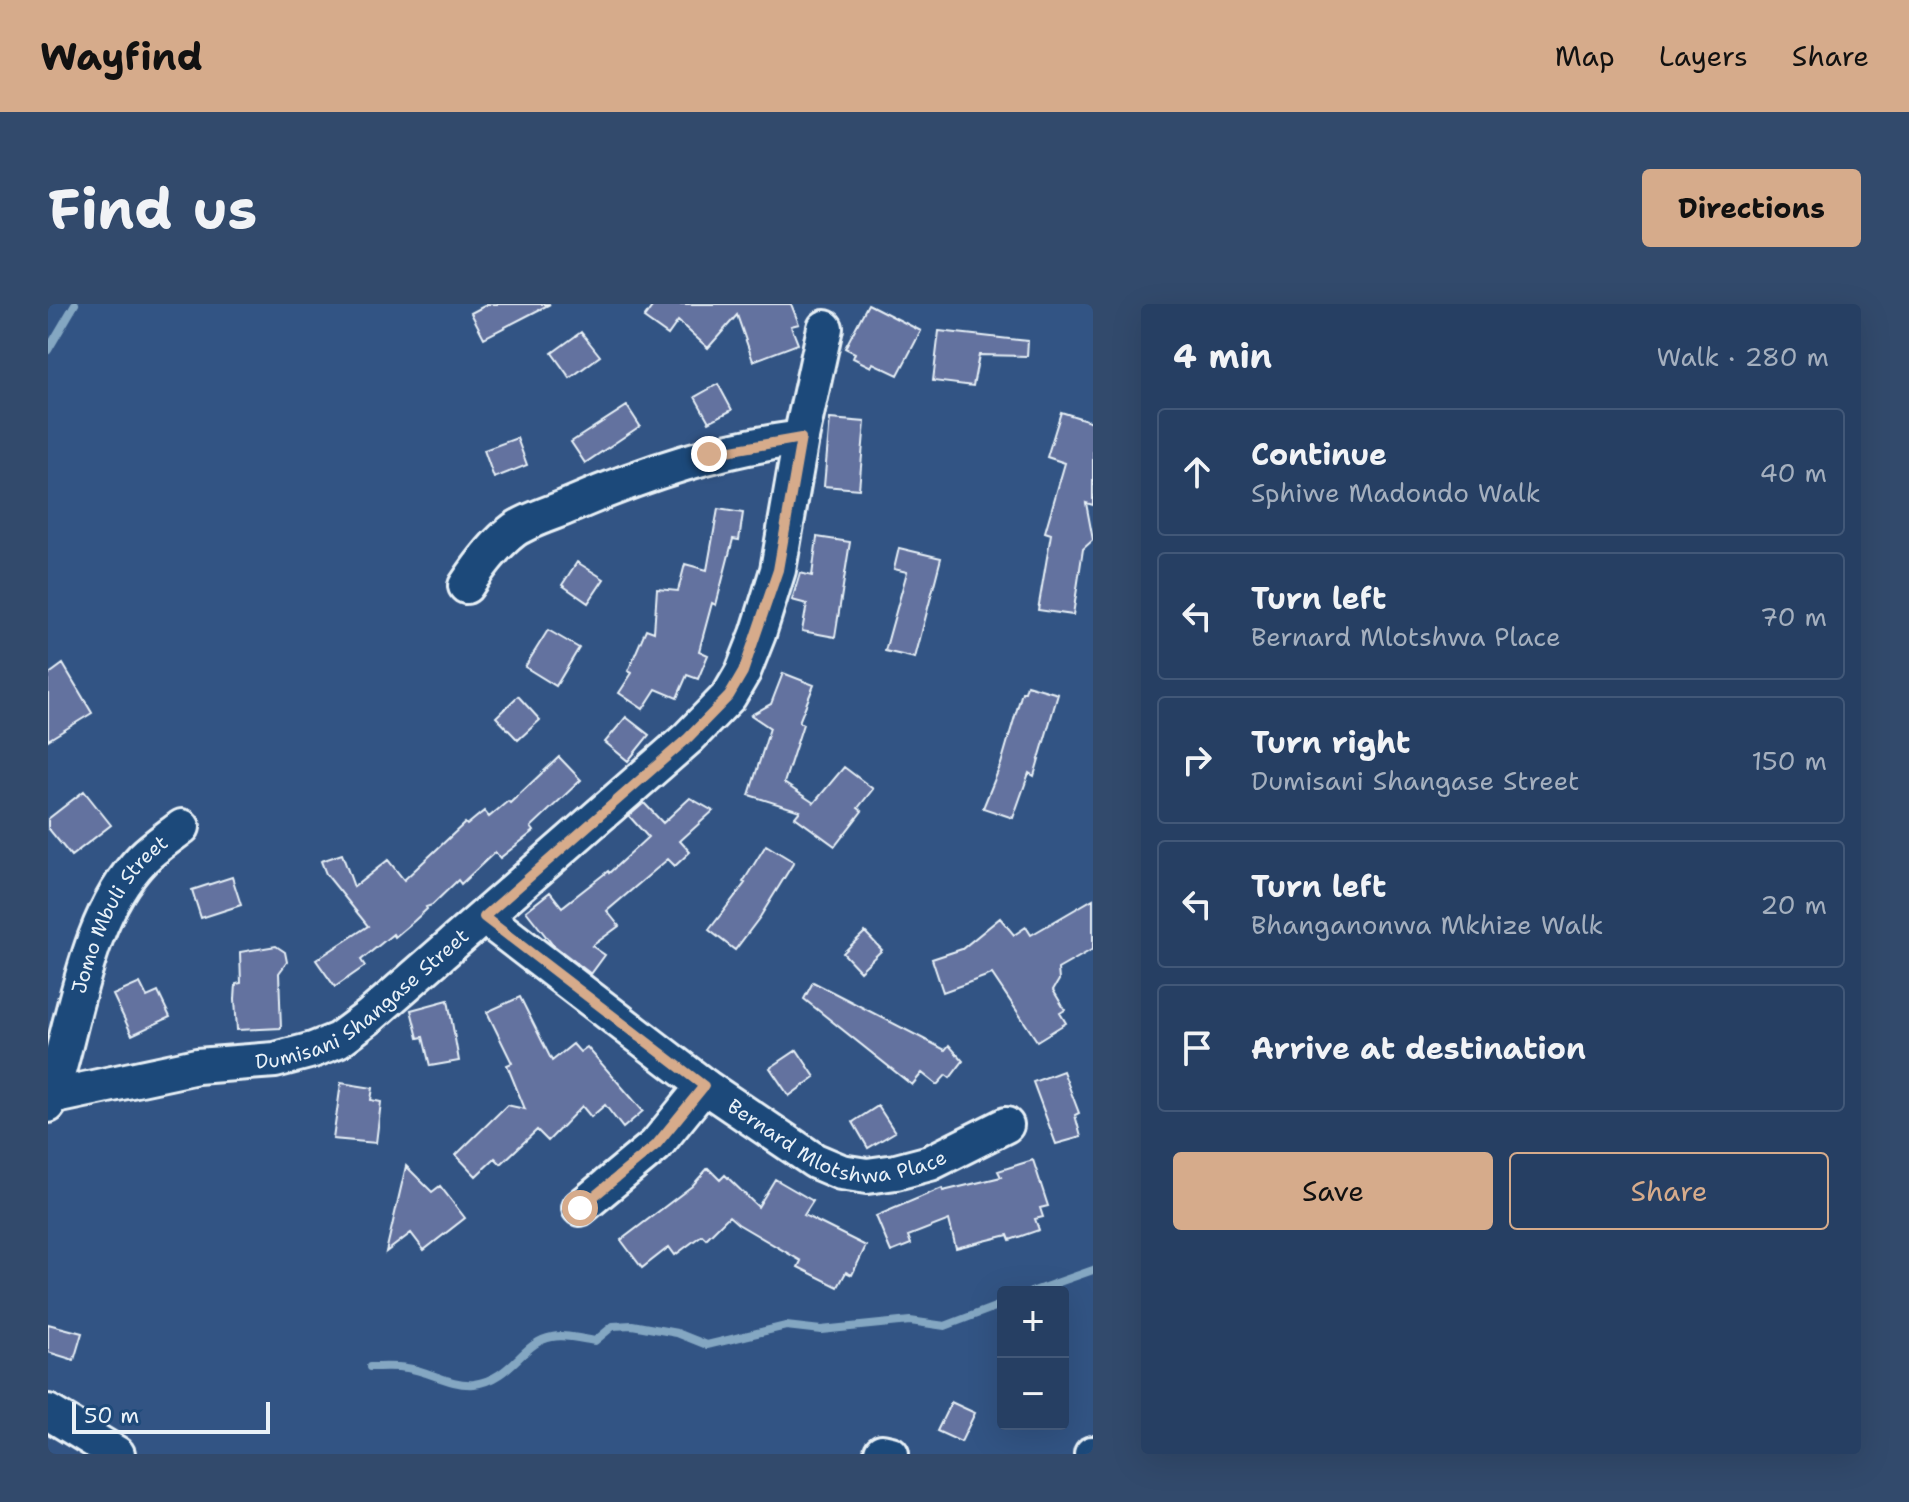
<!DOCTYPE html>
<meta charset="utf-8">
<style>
:root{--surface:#263f63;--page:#324a6c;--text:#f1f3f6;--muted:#a4afbe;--line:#425878;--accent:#d6ab8b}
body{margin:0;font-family:"Shantell Sans",sans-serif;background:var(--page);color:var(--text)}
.controls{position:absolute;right:24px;bottom:24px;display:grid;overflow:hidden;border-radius:8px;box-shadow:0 8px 32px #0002}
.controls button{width:72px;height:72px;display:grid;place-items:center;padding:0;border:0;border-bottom:2px solid var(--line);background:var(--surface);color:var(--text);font:40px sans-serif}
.scale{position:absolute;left:24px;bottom:20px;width:198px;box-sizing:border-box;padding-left:8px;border:4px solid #e8f1f8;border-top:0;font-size:22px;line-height:28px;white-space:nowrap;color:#e8f1f8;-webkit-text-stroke:6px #1f4a7a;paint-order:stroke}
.stop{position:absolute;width:24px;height:24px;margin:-18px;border:6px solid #d6ab8b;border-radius:50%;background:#fff}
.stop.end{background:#d6ab8b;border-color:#fff;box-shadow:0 2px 8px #0008}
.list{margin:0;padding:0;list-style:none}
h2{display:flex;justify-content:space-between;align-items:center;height:104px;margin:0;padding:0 32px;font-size:34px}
h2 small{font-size:26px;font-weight:400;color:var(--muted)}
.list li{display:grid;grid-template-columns:52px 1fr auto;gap:24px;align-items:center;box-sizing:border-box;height:128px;margin:0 16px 16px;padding:0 16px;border:2px solid var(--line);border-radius:8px}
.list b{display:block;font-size:30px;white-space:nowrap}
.list p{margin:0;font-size:26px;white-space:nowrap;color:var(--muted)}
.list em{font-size:26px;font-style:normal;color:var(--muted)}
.actions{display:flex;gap:16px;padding:24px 32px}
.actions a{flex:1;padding:18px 0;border:2px solid var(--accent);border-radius:8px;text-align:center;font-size:28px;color:var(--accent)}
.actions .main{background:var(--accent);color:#111}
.icon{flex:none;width:44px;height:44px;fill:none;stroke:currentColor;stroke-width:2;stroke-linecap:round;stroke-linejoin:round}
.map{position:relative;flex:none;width:1045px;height:1150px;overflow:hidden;border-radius:8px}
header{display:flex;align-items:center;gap:48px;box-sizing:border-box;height:112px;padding:0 40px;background:var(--accent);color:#111}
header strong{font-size:38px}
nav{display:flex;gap:44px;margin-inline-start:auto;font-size:28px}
.intro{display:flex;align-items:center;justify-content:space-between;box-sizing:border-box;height:192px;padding:0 48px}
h1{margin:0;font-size:56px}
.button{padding:20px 36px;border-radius:8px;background:var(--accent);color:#111;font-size:28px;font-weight:700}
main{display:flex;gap:48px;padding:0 48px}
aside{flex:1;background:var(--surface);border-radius:8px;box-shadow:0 8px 32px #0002}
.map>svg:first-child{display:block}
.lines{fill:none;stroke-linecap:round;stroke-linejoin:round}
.stream{stroke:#84a7c2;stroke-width:8}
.building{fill:#64729f;stroke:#e8f1f8;stroke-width:2}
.minor-casing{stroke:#e8f1f8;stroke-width:40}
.minor{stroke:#1f4a7a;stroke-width:34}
.route{stroke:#d6ab8b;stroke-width:10}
.labels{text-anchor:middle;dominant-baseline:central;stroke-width:8;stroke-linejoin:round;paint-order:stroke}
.street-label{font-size:20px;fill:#e8f1f8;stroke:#1f4a7a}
</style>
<header>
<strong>Wayfind</strong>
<nav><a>Map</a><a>Layers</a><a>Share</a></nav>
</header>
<div class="intro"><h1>Find us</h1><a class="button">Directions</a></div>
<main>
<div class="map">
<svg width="1045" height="1150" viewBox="0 0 1045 1150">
<rect width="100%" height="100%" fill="#325484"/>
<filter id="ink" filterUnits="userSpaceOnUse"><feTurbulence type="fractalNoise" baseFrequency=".0125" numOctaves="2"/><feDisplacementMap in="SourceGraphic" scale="16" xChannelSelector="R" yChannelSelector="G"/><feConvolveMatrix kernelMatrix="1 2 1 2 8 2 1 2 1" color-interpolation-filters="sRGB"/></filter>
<g filter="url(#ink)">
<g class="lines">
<path class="stream" d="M0,46L27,0
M983,988L1045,966
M322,1063C334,1063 347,1062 359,1064C381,1067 403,1082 426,1080C464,1075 474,1038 504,1033C517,1030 534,1035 547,1037L565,1022L584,1021L629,1029L659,1041L738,1022L773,1026L862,1017L897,1022L955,1000"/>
</g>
<path class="building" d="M440,0H502L436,34L423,9Z
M606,0H743L751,20L743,22L750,40L705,57L689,11L660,44L630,17L620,31L596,14Z
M820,0L873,27L850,71L825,59L823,63L805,54L807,49L797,44Z
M891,27L980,37L979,52L931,51L925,82L885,77Z
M533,28L552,52L522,74L504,49Z
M670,80L684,106L661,118L647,93Z
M579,102L592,122L537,159L523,138Z
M1013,108L1045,118V201L1038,199L1045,236L1035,245L1025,311L990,306L1003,230L997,228L1017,159L999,153Z
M782,115L817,118L811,185L776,182Z
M469,134L479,161L446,174L436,146Z
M670,205L695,209L691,236L685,235L668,301L664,299L651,347L660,351L650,375L639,371L629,394L608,385L595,405L571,389L584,369L580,367L598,325L606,328L609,285L630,287L637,260L659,266Z
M769,233L802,238L787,333L754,327L759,300L744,296L752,269L764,272Z
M851,244L893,254L867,354L837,347L859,268L846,265Z
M529,258L556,275L540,299L514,281Z
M500,326L531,344L508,382L477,363Z
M15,360L44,409L0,436V371Z
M735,369L766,381L751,418L755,420L736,479L766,499L796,463L825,485L810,504L814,507L787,542L747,513L752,507L701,491L722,424L703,411L723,400Z
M979,381L1010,390L986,472L981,469L965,514L935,504L953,460L974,388H977Z
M470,392L492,416L470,436L448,413Z
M578,413L601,431L580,457L557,438Z
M511,453L533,476L483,523L486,527L452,554L447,548L413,580L410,576L384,601L378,603L379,605L366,617L347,633L345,630L313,656L317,662L287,683L268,656L320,622L278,570L273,557L294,550L306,583L340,556L356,576L417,519L419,521L436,507L441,513L460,497L462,499Z
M36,487L63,521L23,552L0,524V515Z
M642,494L665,507L632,537L642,548L627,562L620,555L559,607L571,622L544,642L557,651L543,670L504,640L478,607L502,588L514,603L560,567L561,569L600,533L581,512L596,499L615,519Z
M718,541L746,558L712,613L687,646L661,626L697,579L695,578Z
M184,573L193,601L153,614L144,586Z
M1045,595V645L1010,665L1011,676L1005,686L1017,706L1012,709L1018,719L989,737L944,670L895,688L884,655L914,645L952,614L966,631L978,623L983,631Z
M817,628L834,646L812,667L795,649Z
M228,642L237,648L239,658L231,669L233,724L189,726L187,695L188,680L193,679L192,648Z
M765,678L897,746L901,741L915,757L902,774L898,771L889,781L874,769L864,781L756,695Z
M92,679L99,693L110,688L122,713L84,731L65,691Z
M472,693L504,757L525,740L532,748L539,743L595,807L575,824L557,801L543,813L534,802L500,837L489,826L453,860L447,854L428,872L408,851L459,801L477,805L459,761L464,759L439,708Z
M400,696L411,757L382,762L375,733L370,734L363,706Z
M749,746L767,773L741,792L722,764Z
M1015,767L1031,809L1027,811L1033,833L1008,840L985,778Z
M293,779L325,784L323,796L333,798L328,839L285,835Z
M830,802L847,828L820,844L805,818Z
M985,856L1000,902L992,904L995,913L987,915L991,926L962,936L960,931L908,944L901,916L860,932L863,940L843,948L828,912L894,884L895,887L953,873L950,867Z
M358,862L384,888L392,882L417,914L376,946L363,929L338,948Z
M660,864L672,876L677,871L710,903L727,875L765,897L756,911L818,942L804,971L798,968L790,983L750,963L753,957L690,920L681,912L658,935L654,931L627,951L621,943L594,964L573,936L644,882Z
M0,1020L34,1029L26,1056L0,1048Z
M903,1098L927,1109L913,1138L889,1127Z"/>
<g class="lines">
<g class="minor-casing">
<g id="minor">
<path d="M418,282C431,262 446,241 466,226C482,215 505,209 523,201C599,168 671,145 753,134"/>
<path id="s1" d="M436,613L656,782L767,857L793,868L819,872L848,868L882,859L958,821"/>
<path id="s2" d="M3,793L149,762L227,756L265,746L290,736L322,712L640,434L681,392L695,368L710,330L730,266L753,134L777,24"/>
<path id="s3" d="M0,801C27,722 35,616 95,554C106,543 121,533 134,523"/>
<path d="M532,904L608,841L656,782"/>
<path d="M0,1108L69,1150"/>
<path d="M834,1148L843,1150"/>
<path d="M1044,1150H1045"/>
</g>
</g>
<use href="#minor" class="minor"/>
</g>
</g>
<g class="lines" filter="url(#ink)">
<path class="route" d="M532,904L608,841L656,782L436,613L640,434L681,392L695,368L730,266L753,134L661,150"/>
</g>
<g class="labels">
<g class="street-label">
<text stroke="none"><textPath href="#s3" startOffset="206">Jomo Mbuli Street</textPath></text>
<text stroke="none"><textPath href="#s2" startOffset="334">Dumisani Shangase Street</textPath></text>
<text stroke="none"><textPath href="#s1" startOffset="428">Bernard Mlotshwa Place</textPath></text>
</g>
</g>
</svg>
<div class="controls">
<button>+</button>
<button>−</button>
</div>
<div class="scale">50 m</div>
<div class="stop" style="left:532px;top:904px"></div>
<div class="stop end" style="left:661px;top:150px"></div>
</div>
<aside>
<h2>4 min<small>Walk · 280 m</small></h2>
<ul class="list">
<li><svg class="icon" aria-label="ahead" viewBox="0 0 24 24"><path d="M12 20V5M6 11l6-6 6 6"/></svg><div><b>Continue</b><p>Sphiwe Madondo Walk</p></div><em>40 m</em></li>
<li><svg class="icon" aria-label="left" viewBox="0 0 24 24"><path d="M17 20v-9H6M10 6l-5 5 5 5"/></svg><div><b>Turn left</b><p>Bernard Mlotshwa Place</p></div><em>70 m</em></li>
<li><svg class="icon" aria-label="right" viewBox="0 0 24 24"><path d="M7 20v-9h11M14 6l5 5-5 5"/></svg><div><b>Turn right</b><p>Dumisani Shangase Street</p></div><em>150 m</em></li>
<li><svg class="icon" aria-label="left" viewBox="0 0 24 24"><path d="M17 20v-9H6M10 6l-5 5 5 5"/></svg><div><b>Turn left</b><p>Bhanganonwa Mkhize Walk</p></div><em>20 m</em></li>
<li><svg class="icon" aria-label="arrive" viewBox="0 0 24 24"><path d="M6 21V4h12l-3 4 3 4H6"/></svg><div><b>Arrive at destination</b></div></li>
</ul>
<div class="actions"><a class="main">Save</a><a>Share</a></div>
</aside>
</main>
